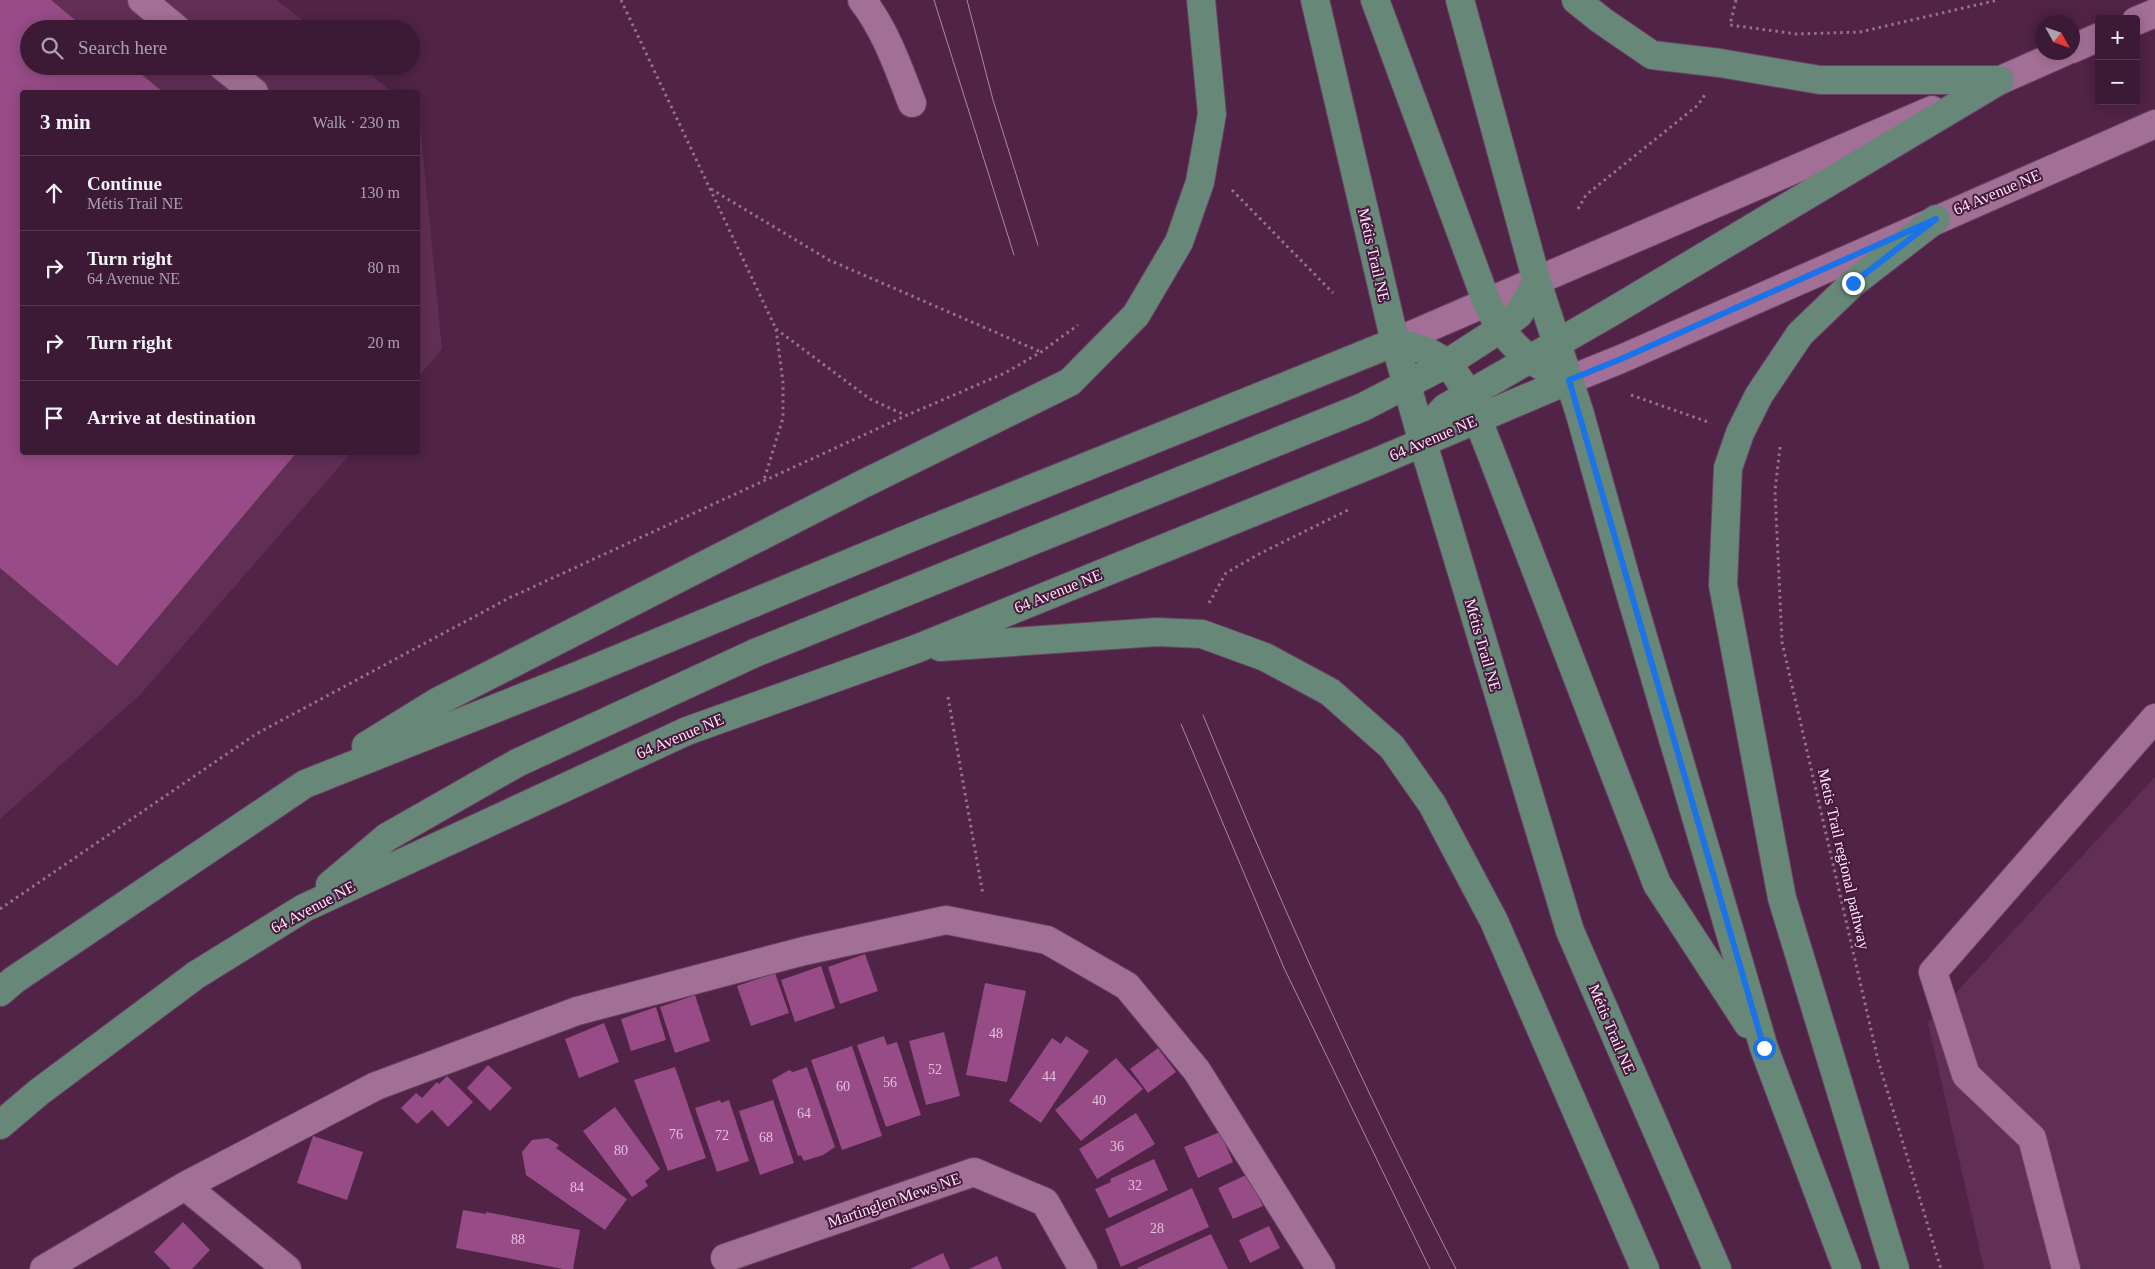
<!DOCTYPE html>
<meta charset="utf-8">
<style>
:root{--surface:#3c1a35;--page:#43233d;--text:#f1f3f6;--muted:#aca1ad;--line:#553850}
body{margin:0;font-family:Georgia,serif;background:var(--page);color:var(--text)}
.controls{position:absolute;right:15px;top:15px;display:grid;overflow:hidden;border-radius:5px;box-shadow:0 2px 12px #0003}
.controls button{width:45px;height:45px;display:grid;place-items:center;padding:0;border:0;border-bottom:1px solid var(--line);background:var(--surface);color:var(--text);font:25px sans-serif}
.compass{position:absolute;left:2035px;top:15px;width:45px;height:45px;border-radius:50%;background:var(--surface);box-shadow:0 2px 12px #0003;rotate:130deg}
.stop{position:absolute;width:15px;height:15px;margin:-11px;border:4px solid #1a73e8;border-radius:50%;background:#fff}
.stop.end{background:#1a73e8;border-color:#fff;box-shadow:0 1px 5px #0008}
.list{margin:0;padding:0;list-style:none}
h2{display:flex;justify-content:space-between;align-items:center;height:65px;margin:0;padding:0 20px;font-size:21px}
h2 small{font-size:16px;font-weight:400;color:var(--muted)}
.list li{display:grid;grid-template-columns:32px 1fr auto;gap:15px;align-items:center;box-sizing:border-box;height:75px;padding:0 20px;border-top:1px solid var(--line)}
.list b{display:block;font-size:19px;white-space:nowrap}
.list p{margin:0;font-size:16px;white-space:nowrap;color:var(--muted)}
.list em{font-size:16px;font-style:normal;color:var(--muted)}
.icon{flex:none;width:28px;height:28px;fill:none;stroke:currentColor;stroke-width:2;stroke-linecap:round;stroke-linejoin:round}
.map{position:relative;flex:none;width:2155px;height:1269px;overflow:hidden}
.search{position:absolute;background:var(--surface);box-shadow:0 2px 12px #0003;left:20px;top:20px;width:400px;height:55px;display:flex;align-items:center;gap:12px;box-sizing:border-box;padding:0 18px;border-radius:28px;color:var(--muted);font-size:19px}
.panel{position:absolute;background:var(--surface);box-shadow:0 2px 12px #0003;left:20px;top:90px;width:400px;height:365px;border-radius:5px}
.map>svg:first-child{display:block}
.built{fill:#612e56}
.building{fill:#974b87}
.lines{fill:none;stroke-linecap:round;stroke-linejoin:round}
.minor-casing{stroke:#694262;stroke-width:30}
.major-casing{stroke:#694262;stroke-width:30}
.path{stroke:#96728e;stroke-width:3;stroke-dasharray:2.5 4;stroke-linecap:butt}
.minor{stroke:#a26f96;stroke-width:28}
.major{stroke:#678879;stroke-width:28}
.tram{stroke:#ab89a3;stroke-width:1}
.route{stroke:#1a73e8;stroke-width:6}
.labels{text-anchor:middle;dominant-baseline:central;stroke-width:4;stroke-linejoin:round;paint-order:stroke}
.number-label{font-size:14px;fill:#e5c0dc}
.street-label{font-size:16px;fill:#ffe7f8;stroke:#45183c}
</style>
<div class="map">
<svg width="2155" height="1269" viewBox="0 0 2155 1269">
<rect width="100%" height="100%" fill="#502347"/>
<path class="built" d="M0,0H277L313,29H29V66H360L392,92H22V452L351,453L140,695L0,819Z
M418,113L419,114L442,349L418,377Z
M2155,777V1269H1984L1928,1023Z"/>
<path class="building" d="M0,0H51L86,29H29V66H131L163,92H22V452H297L117,666L0,568Z
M865,954L878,991L840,1004L828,967Z
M821,966L835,1008L795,1022L781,980Z
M775,973L789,1013L751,1026L737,986Z
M985,983L1026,991L1007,1082L966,1075Z
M695,995L710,1041L675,1053L660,1007Z
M656,1007L666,1040L631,1051L621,1019Z
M604,1023L619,1062L579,1078L565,1039Z
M944,1032L960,1096L926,1105L909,1041Z
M884,1036L887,1045L897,1042L921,1115L886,1127L857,1045Z
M1066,1036L1089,1051L1041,1123L1009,1101L1052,1038L1061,1044Z
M852,1046L882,1136L842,1150L811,1060Z
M1158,1048L1176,1072L1148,1093L1130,1069Z
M1116,1058L1143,1089L1081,1141L1055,1110Z
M488,1065L512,1088L490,1111L467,1088Z
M675,1067L706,1158L668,1171L634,1080Z
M807,1067L835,1147L823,1155L804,1161L801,1155L798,1156L772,1080L789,1070L793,1072Z
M447,1076L473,1102L448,1127L432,1110L417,1124L401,1108L416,1093L422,1098L437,1082L439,1084Z
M720,1100L721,1103L729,1100L749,1161L717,1172L695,1108Z
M773,1100L794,1163L760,1175L739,1111Z
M615,1107L660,1169L645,1181L648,1186L632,1197L583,1131Z
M1136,1113L1155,1144L1097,1179L1079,1149Z
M1220,1132L1233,1162L1198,1178L1184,1147Z
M313,1136L363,1152L347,1200L297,1183Z
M548,1138L559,1145L556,1148L627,1199L605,1230L526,1175L522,1152L532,1140Z
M1154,1159L1168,1190L1109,1218L1095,1189L1111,1182L1110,1179Z
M1248,1174L1263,1206L1233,1219L1218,1188Z
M1192,1188L1209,1227L1121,1267L1105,1229Z
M463,1210L486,1214V1212L580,1230L573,1269H563L456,1248Z
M183,1222L210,1250L192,1269H171L154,1252Z
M1269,1226L1280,1248L1250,1263L1239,1240Z
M1211,1234L1228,1269H1138L1137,1268Z
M943,1253L950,1269H910Z
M997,1256L1002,1269H969Z"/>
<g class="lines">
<g class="minor-casing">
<path id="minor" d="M142,0L177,29
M862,0C886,31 898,67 912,103
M2136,21L2155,13
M2072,49L2099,37
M222,66L254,92
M1978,90L2064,52
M1395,342L1932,110
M1569,380L1621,359L2155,124
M185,1186L376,1086L577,1011L804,951L946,920L1047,940L1127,986L1197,1071L1321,1269
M725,1258L974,1172L1045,1202L1083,1269
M44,1269L185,1186L287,1269
M2066,1269L2032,1138L1966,1075L1933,972L2155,718"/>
</g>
<g class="major-casing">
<path id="major" d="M1315,0L1395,342L1423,443L1570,931L1717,1269
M1375,0L1487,303C1501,332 1516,353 1545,368
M1460,0L1537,282L1580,414L1626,579L1764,1048L1847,1269
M1576,0L1601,20L1652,55L1720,63L1820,80H1999
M1395,342C1406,345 1418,347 1428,352C1465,368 1475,415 1489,448L1657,884L1748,1024
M1423,443L1430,424L1445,408L1608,314L2000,80
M940,647L1157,632L1202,634L1265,657L1330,692L1392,747L1432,804L1494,921L1645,1269
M366,746L437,702L861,485L1070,382L1136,315L1179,242L1200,182L1212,114L1201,0
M330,885L387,837L517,763L755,653L1363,407L1446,364L1500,329L1519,314L1537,282
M0,992L14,980L305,784L577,676L922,533L1395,342
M0,1125L39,1092L196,975L304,908L687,731L916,649L1379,461L1569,380
M1895,1269L1782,898L1723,585L1728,468L1740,433L1759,395L1800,334L1853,283L1936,219"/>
</g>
<path class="path" d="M621,0L776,329L783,382V418L764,480
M1736,0L1730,25L1797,34L1860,32L1998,0
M711,189L829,260L1041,352
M1232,190L1333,293
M1578,209L1586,195L1698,105L1706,93
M776,329L870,399L905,415
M1631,395L1711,423
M1780,447L1775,491L1782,642L1878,1060L1941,1269
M1209,603L1226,573L1259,554L1348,510
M948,697L983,895
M0,909L256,734L509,598L905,416L1005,373L1041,352L1078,325"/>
<use href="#minor" class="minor"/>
<use href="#major" class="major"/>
<path class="tram" d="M934,0L1014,255
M967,0L993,100L1038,245
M1203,715C1280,903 1363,1088 1456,1269
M1181,724L1284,968L1430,1269"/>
</g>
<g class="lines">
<path class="route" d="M1764,1048L1569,380L1621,359L1936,219L1853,283"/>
</g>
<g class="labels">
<g class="number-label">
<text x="996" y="1033">48</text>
<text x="935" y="1069">52</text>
<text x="1049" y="1076">44</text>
<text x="890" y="1082">56</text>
<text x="843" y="1086">60</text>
<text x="1099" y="1100">40</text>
<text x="804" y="1113">64</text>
<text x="676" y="1134">76</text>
<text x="722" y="1135">72</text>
<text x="766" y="1137">68</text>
<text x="1117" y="1146">36</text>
<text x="621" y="1150">80</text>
<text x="1135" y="1185">32</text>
<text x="577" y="1187">84</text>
<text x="1157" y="1228">28</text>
<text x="518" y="1239">88</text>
</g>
<g class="street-label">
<text transform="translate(1997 192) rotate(-23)">64 Avenue NE</text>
<text transform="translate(1374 255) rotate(77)">Métis Trail NE</text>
<text transform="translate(1433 438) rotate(-23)">64 Avenue NE</text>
<text transform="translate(1058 591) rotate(-22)">64 Avenue NE</text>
<text transform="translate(1483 645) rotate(74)">Métis Trail NE</text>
<text transform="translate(680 736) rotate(-23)">64 Avenue NE</text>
<text transform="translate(1844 859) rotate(77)">Metis Trail regional pathway</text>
<text transform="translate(313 907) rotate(-28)">64 Avenue NE</text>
<text transform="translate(1612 1029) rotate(67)">Métis Trail NE</text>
<text transform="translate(894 1200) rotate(-19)">Martinglen Mews NE</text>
</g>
</g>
</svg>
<div class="controls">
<button>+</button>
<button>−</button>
</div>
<svg class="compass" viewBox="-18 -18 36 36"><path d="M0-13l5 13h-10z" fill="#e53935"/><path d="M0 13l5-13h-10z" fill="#aca1ad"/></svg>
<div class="stop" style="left:1764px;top:1048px"></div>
<div class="stop end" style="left:1853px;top:283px"></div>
<div class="search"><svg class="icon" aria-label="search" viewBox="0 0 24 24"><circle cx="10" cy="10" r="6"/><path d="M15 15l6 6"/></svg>Search here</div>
<section class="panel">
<h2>3 min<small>Walk · 230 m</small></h2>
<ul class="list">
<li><svg class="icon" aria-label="ahead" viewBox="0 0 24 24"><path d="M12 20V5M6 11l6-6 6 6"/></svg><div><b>Continue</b><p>Métis Trail NE</p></div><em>130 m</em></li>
<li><svg class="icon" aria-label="right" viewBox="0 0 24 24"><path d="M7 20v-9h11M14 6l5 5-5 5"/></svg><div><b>Turn right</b><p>64 Avenue NE</p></div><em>80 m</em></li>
<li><svg class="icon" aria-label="right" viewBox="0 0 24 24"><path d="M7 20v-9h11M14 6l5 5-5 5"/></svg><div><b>Turn right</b></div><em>20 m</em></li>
<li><svg class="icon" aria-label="arrive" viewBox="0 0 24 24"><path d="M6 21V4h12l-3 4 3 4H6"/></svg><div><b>Arrive at destination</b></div></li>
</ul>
</section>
</div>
